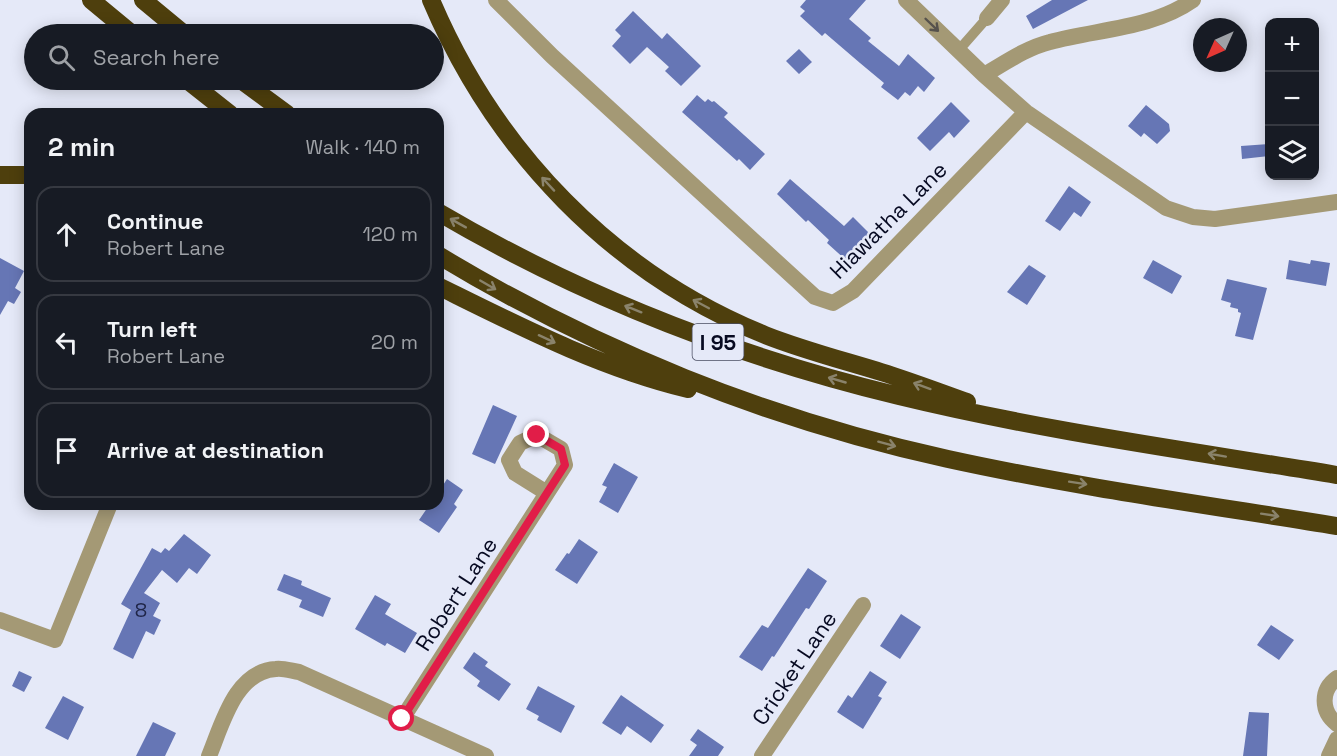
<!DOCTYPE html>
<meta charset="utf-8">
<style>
:root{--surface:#171b24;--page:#20242c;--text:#f1f3f6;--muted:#9ea1a6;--line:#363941}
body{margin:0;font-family:"Space Grotesk",sans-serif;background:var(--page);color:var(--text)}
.controls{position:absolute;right:18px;top:18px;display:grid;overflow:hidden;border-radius:12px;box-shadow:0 3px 15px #0003}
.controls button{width:54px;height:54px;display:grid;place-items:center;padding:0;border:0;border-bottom:2px solid var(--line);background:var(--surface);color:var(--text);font:30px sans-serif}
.compass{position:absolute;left:1193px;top:18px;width:54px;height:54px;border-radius:50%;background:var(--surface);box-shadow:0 3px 15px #0003;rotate:225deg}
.stop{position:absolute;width:18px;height:18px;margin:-14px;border:4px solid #e11d48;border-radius:50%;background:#fff}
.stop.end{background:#e11d48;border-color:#fff;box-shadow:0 2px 6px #0008}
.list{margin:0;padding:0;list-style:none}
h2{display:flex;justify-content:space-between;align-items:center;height:78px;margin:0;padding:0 24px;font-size:26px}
h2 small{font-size:20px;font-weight:400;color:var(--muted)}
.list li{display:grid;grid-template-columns:39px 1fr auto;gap:18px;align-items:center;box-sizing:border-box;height:96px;margin:0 12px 12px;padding:0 12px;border:2px solid var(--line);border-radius:18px}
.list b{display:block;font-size:22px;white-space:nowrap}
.list p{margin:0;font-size:20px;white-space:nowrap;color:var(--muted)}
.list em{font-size:20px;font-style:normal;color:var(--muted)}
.icon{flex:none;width:33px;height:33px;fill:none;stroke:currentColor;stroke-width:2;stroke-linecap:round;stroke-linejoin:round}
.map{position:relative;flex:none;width:1337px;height:756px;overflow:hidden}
.search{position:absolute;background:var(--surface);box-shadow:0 3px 15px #0003;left:24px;top:24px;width:420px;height:66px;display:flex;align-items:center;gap:15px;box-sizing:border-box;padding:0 21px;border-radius:33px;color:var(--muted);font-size:22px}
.panel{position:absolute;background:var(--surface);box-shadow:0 3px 15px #0003;left:24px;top:108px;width:420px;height:402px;border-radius:18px}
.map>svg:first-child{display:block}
.building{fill:#6676b5}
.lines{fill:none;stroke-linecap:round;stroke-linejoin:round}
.service{stroke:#a49975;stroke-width:10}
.minor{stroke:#a49975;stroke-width:16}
.motorway{stroke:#4e3f0d;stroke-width:18}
.oneway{stroke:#56524c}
.oneway2{stroke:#8a836b}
.route{stroke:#e11d48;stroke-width:8}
.labels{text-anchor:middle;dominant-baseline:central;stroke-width:5;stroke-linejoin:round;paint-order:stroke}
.number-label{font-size:20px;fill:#1f2547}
.shield{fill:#e5e9f8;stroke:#4a4d62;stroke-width:1.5}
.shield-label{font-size:21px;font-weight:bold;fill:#070a22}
.street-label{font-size:22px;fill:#070a22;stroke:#e5e9f8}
</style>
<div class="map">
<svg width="1337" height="756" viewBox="0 0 1337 756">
<rect width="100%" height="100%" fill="#e5e9f8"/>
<path class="building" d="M806,0H866L849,19L871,38L868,41L899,66L908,54L935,78L924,92L918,86L910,96L905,92L898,100L881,87L884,83L860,63L825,33L822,36L800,16L805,11L800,7Z
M1052,0H1088L1033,29L1026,16Z
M633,11L662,39L667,33L701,66L681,86L665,71L669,67L647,47L630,64L612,46L621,36L615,30Z
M799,49L812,62L799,74L786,61Z
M697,95L705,102L708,99L712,102L714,101L728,113L724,117L765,154L750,170L739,159L737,161L682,112Z
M951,102L970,121L954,138L949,132L930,151L917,138Z
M1146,105L1169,124L1170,131L1157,144L1144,133L1141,137L1128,126Z
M1269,144V156L1242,159L1241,146Z
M790,179L844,226L853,217L870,234L847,261L827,243L829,240L808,220L806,222L777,194Z
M1069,186L1091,202L1081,217L1074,212L1060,231L1045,221Z
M0,258L24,271L15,288L21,292L14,304L8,301L0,315Z
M1153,260L1182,276L1172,294L1143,278Z
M1289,260L1310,264L1311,260L1330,263L1326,286L1286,279Z
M1029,265L1046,276L1027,305L1007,292Z
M1227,279L1267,288L1253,340L1235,336L1241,313L1238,312V309L1230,307L1231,303L1221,300Z
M493,405L517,416L495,464L472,454Z
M614,463L638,477L618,513L599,502L607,487L602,485Z
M447,479L463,490L454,504L457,507L439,533L419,520L430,504H438V493Z
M184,534L211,555L197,574L189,568L177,583L162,570L144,593L160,603L153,616L161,620L154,635L146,631L133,659L113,649L131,610L121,604L152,548L161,553L165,548L169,551Z
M579,539L598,552L577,584L555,570L567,553L569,554Z
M808,568L827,581L809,609L806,608L774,657L772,656L762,671L739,657L762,625L768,628Z
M284,574L302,581L301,585L331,598L323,617L299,607L302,600L277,590Z
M375,595L391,604L385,614L417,633L405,653L387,643L385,646L355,629Z
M901,614L921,627L900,659L880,646Z
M1271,625L1294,640L1279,660L1257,645Z
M474,652L488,662L485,666L511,684L499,701L477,686L480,681L463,668Z
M19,671L32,677L24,692L12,686Z
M870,671L887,682L878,696L882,698L863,729L837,712L848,695L852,698Z
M538,686L575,706L561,733L537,720L539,716L526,709Z
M621,695L664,725L651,743L627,726L621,735L602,723Z
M63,696L84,707L68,740L45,728Z
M1249,712L1269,713L1267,756H1243Z
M153,722L176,733L165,756H136Z
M698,729L724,747L718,756H689L697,745L690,740Z"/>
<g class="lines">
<path class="service" d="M958,51L987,18"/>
<path class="minor" d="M496,0L552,56L815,297L833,303L853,291L1026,112
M906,0L984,75L1026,112L1166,208L1193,217L1215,219L1337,202
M987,18L1002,0
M984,75C1005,63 1026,48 1050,42C1097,29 1152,29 1193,0
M0,620L55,640L110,504
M1337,678C1320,690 1321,712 1337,724
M402,719L547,493L565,465L561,449L537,435L520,443L509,460L515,473L547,493
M209,756C222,725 235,671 276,669C283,668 292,671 299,672L486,756
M762,756L863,605
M1329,756L1337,739"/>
<path class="motorway" d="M91,0L132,34
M143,0L184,34
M431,0C495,151 612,273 765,335C803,350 842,360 881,372C910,381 939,392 967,402
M187,80L230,114
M241,80L287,114
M0,175H30
M438,212C581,296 738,357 899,396C1043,431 1191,451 1337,475
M438,255C595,350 769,420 948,459C1076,487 1207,505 1337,526
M438,286C519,326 600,368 688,389"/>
</g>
<defs><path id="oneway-shaft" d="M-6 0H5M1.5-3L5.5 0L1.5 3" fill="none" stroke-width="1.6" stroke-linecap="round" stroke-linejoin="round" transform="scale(1.5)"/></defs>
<use class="oneway" href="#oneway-shaft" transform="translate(932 25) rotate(44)"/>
<g class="oneway2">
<use href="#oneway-shaft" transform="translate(548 184) rotate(-133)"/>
<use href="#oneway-shaft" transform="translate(458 223) rotate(-151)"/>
<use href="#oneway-shaft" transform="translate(488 285) rotate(30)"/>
<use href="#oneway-shaft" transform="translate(701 304) rotate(-152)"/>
<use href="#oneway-shaft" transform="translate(633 309) rotate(-158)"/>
<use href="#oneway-shaft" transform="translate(547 339) rotate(25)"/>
<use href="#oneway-shaft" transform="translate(837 380) rotate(-164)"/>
<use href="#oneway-shaft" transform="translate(922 386) rotate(-160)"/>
<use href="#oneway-shaft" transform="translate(887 444) rotate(15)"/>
<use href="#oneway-shaft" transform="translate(1217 455) rotate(-170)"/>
<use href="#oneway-shaft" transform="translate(1078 483) rotate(9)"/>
<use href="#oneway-shaft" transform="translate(1270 515) rotate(9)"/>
</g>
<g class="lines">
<path class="route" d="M402,719L565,465L561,449L537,435"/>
</g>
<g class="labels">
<g class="number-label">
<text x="141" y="610">8</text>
</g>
<rect class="shield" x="692.5" y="324" width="51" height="36" rx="4.5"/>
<g class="shield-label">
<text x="718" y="342">I 95</text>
</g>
<g class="street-label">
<text transform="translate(888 220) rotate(-45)">Hiawatha Lane</text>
<text transform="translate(456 594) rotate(-57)">Robert Lane</text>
<text transform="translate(794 668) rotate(-56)">Cricket Lane</text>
</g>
</g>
</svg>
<div class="controls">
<button>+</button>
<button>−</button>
<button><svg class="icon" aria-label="layers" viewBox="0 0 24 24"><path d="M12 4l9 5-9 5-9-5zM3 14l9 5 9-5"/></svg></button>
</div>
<svg class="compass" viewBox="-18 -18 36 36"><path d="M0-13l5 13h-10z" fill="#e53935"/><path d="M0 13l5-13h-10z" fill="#9ea1a6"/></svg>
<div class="stop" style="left:402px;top:719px"></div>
<div class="stop end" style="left:537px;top:435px"></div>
<div class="search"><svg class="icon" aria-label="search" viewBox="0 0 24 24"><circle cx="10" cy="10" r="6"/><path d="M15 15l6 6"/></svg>Search here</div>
<section class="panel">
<h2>2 min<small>Walk · 140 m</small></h2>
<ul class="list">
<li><svg class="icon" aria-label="ahead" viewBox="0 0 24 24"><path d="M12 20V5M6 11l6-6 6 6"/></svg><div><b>Continue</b><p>Robert Lane</p></div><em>120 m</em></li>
<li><svg class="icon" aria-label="left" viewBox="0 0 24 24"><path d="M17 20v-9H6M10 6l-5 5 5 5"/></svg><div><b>Turn left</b><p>Robert Lane</p></div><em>20 m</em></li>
<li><svg class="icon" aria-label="arrive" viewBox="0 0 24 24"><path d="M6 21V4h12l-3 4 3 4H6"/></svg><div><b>Arrive at destination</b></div></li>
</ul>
</section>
</div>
